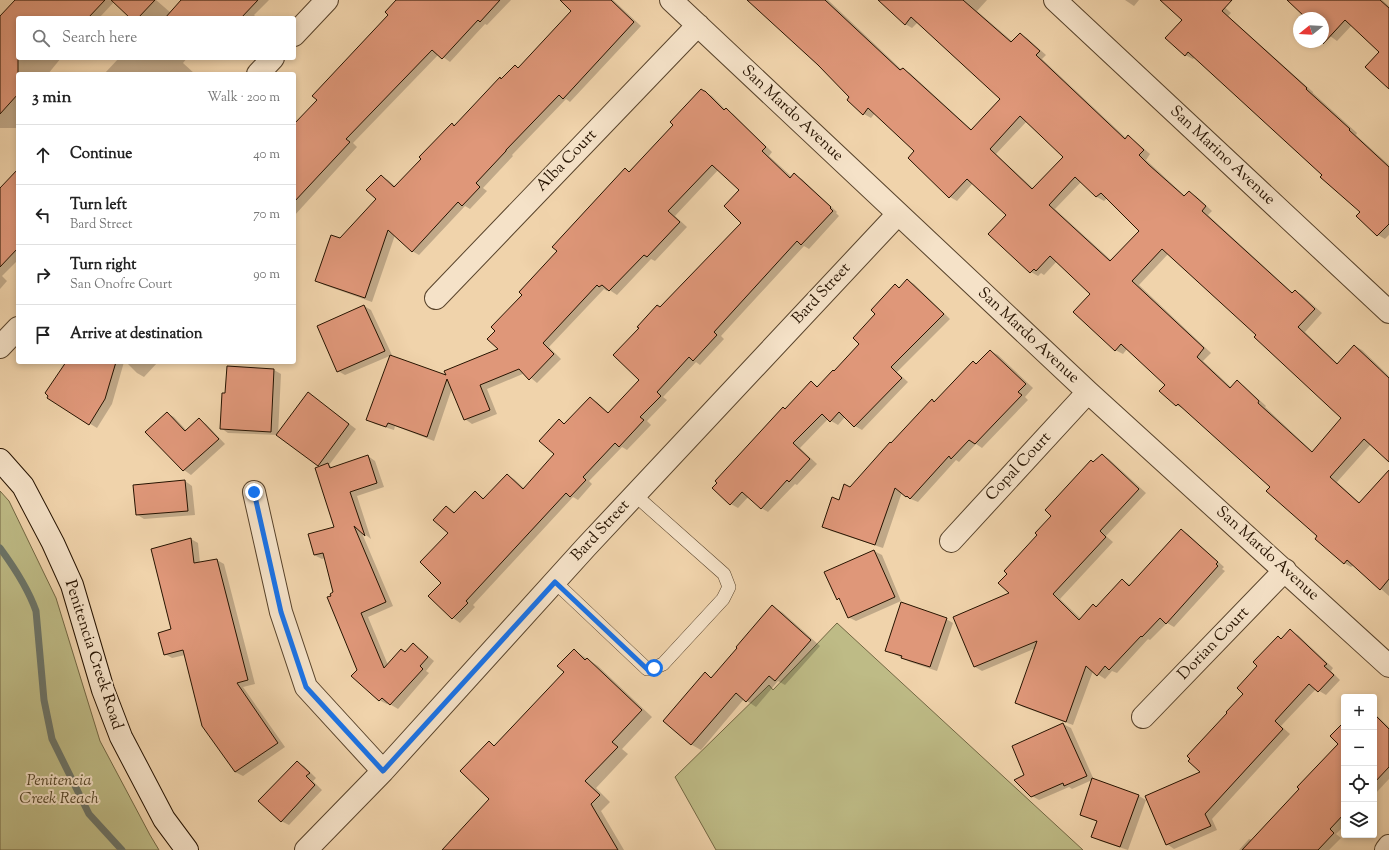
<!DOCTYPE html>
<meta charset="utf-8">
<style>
:root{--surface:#fff;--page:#f6f6f6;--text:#222;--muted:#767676;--line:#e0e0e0}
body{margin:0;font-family:"Sorts Mill Goudy",serif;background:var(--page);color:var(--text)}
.controls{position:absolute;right:12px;bottom:12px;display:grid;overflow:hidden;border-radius:4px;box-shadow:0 2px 6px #0003}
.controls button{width:36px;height:36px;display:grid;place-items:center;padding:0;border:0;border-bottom:1px solid var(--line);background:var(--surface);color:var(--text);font:20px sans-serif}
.compass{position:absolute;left:1293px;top:12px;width:36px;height:36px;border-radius:50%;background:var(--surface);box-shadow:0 2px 6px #0003;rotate:252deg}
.stop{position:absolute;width:12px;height:12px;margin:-9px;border:3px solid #1a73e8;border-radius:50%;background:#fff}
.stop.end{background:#1a73e8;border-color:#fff;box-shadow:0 1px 4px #0008}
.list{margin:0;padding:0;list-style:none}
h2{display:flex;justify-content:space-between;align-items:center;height:52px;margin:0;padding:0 16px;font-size:17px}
h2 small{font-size:13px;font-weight:400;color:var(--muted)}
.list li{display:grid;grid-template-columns:26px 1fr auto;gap:12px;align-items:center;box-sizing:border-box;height:60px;padding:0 16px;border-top:1px solid var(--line)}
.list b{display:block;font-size:15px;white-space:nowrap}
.list p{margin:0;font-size:13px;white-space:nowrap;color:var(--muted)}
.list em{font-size:13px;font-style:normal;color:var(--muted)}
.icon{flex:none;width:22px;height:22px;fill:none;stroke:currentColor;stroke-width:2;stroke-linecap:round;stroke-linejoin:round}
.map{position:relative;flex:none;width:1389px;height:850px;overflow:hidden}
.search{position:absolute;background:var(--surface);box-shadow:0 2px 6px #0003;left:16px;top:16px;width:280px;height:44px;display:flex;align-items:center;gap:10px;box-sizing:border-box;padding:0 14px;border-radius:4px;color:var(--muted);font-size:15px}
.panel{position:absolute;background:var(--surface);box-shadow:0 2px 6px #0003;left:16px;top:72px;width:280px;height:292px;border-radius:4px}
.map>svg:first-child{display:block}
.green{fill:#bebb86;stroke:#726743}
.shadow{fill:#0003;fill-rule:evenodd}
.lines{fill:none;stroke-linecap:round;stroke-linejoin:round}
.stream{stroke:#6c7569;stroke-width:7}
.building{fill:#df9779;stroke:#261300;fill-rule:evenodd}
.lane-casing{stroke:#58432b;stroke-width:14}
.street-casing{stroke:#58432b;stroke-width:24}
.secondary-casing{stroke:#261300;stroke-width:24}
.lane{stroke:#f5e2c8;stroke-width:13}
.street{stroke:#f5e2c8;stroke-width:22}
.secondary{stroke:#f5e2c8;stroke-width:22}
.route{stroke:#1a73e8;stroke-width:5}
.labels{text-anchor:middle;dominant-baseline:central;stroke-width:4;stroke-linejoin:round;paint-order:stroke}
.street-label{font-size:16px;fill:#261300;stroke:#f5e2c8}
.park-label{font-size:16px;font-style:italic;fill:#544528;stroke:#f5e2c8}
</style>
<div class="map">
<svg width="1389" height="850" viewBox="0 0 1389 850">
<rect width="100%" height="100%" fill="#f0d3ab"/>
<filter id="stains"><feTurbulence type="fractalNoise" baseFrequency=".005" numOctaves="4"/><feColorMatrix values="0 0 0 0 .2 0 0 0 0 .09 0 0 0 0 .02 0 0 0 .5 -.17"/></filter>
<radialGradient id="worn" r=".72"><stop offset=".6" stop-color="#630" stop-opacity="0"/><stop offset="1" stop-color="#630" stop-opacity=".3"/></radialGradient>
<path class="green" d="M0,491L9,501L56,598L100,741L150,835L159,850H0Z
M837,623L1083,850H716L675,777L769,685L773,690Z"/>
<path class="shadow" d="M17,0H156L171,13L182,0H269L254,15L257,18H131L114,2L99,18H18V58H61L48,74H18V128H0V18Z
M397,0H511L487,25L485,24L450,62L439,54L353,143L357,147L294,216V125L319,100L390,15Z
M561,0H613L641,26L570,102L566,99L512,155L513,156L483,188L487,191L470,209L465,206L419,255L412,251L395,235L372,302L324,285L317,281L340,239L377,199L381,176L388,180L396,187L423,159L452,124L455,126L515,66L518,68L572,11Z
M749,0H828L902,70L903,69L910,73L972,130L1001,99L918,22L912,28L905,24L880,0H987L977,11L1013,42L1020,34L1027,38L1046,55L1042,59L1126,138L1128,137L1135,141L1150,154L1146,160L1157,170L1185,196L1189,192L1196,196L1212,211L1208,215L1293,293L1295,291L1302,295L1322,313L1305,332L1338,364L1355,346L1362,350L1389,376V461L1371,444L1337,482L1360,503L1389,471V596L1354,565L1351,567L1344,563L1271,487L1185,408L1184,409L1176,405L1166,385L1127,349L1123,354L1115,350L1091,293L1057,261L1044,275L1041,273L1038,276L1031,272L990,234L1007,215L973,183L957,201L950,197L916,151L875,113L871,118L864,114L851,97L818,64ZM1027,121L1065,157L1034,189L996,154ZM1081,182L1097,197L1104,201L1107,198L1141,231L1112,261L1055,209ZM1169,253L1257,335L1342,418L1313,452L1265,407L1266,406L1244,386L1237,382L1232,388L1203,361L1211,353L1139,285Z
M1125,0H1139L1134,6Z
M1161,0H1217L1231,13L1228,16L1313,92V93L1357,133L1356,135L1389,165V235L1385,239L1378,235L1357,216L1361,212L1323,175L1195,57L1193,59L1185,55L1183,20Z
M1289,0H1382L1389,6V87L1380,52L1352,25L1337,41L1323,31V18H1309Z
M119,58H187L183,63L195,74H104Z
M705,92L712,96L726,110L733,114L772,152L769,156L792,177L794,175L802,179L837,212L836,213L839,216L809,249L804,246L721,336L724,339L700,365L696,362L663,397L667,400L647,421L651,425L627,450L622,447L589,481L592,484L578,500L573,497L473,605L475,607L460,623L453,618L429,596L442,583L449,533L447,507L456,513L475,492L485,499L507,475L514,479L524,488L556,454L559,420L565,424L590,398L597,402L609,413L640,380L661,308L742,223L741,190L719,169L675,216L687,227L655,261L651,259L617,295L608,289L607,291L604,289L549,347L561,359L537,383L525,373L487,389L497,414L472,424L465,419L452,388L434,441L395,426L394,430L375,424L368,420L499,349L496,331L558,251L625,169L630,172Z
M18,170V260L2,276L7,281L0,289V189Z
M907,280L914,284L950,319L897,372L908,382L862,430L855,426L845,417L838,425L828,419L800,448L817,464L797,485L795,484L768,512L761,508L749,496L738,508L731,504L786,410L811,383L819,387L861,344L877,314L895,285L900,288Z
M364,306L371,310L392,355L345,375L338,371Z
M990,351L998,355L1033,388L1025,397L1028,400L982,448L976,444L959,462L956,460L918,502L906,497L902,492L883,548L831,531L824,526L839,501L932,400L935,402L977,365Z
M67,362H124L112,404L97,428L48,398Z
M126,362H158L144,377L137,373Z
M274,370L281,374L278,435L315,398L356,429L329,465L333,468L368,456L375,461L384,487L357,496L371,539L361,531L393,606L368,617L388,665L405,653L413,645L420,649L434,661L426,671L429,673L398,709L388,703L387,704L379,700L358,670L332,597L334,593L325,558L322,559L314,555L335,528L322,467L278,435L228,433L221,428L226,394Z
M167,413L174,417L187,431L199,420L206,424L225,444L191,475L184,470L147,432Z
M1102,455L1109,459L1146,493L1106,536L1113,542L1060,599L1081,619L1097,608L1122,580L1131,585L1181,530L1188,534L1224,567L1222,569L1225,571L1174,627L1167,623L1150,640L1148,639L1117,673L1112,671L1105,679L1093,671L1073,725L1023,707L1016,703L1036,648L982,671L975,667L954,617L1010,593L1038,535L1094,463Z
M185,481L192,486L195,515L144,519L136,514Z
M191,539L198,543L200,563L217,560L224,564L255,684L243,687L285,747L243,776L235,772L185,655L172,658L165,654L173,630L152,549Z
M874,551L882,555L901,601L856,621L848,617L842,601L838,599Z
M773,607L782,612L820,646L785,685L778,681L756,707L744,699L701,750L692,745L664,721L705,673L712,678Z
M946,619L953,623L937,671L910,662L886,650Z
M1290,631L1298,635L1333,668L1331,671L1340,680L1326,695L1316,689L1281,726L1290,734L1212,819L1217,830L1174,849L1167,844L1202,772L1259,666L1278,637L1282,639Z
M574,650L598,666L652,717L622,749L628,754L596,788L610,802L601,811L624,850H443L491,799L489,742L495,746L565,672Z
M1374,713L1389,727V779L1374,795Z
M1344,723V826L1336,834L1341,838L1329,850H1239L1249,839L1252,840L1300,789L1339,744Z
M1063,724L1071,728L1094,780L1139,796L1146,800L1128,850L1100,841L1093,836L1098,822L1081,815L1092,780L1072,789L1069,787L1039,800L1032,796L1026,776Z
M297,762L304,766L316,778L313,781L322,790L289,825L281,821Z"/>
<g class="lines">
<path class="stream" d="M0,548C14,567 28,588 36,611L44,700L52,739L89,814L122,850"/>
</g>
<path class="building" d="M15,0H105L88,18H18V94L0,114V16Z
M111,0H155L138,18H130Z
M181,0H258L241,18H165Z
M396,0H500L480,22L478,20L442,59L432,50L346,139L350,142L294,202V124L317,100L312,96L388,15L385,12Z
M560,0H611L634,22L563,99L559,95L506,150V151L476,183L480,187L462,206L458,202L412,252L388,230L365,298L315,281L331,235L340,238L376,199L366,190L381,175L394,187L421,159L419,157L452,123L454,126L500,77L501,79L515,65L518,68L571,11Z
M747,0H825L900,70L903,68L971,130L1000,99L911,17L905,25L878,0H963L1011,42L1020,33L1040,51L1036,55L1125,139L1128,135L1144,150L1139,155L1149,165L1184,196L1189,191L1206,206L1202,211L1292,293L1295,290L1315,309L1298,327L1337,364L1354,345L1389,378V462L1364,439L1330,477L1359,503L1389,470V579L1380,590L1347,560L1344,564L1315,539L1317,536L1266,491L1270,487L1178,404L1176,406L1159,391L1165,385L1121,344L1115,351L1073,312L1090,294L1050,256L1036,271L1034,269L1030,273L988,234L1006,215L967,179L949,198L908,158L914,151L868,108L863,115L847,100L849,97L818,65ZM1020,116L1063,157L1032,189L990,149ZM1075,177L1096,197L1101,193L1139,231L1110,261L1049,205ZM1162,249L1256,335L1254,337L1341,418L1312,452L1258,403L1259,401L1237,380L1230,388L1197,357L1204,348L1132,281Z
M1160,0H1232L1222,11L1307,88L1306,89L1350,129L1349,130L1389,167V224L1377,236L1356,216L1360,212L1320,177L1322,175L1188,52L1185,56L1165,38L1182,20Z
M1287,0H1380L1389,8V89L1365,67L1379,52L1345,20L1323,44V18H1306Z
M701,89L704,91H705L724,110L726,108L766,147L762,151L790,178L794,173L831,207L830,208L833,211L801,245L797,241L714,332L717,335L693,361L689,357L657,392L661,396L640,417L644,420L619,447L615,443L583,477L586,480L570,497L566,493L466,601L468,603L452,619L428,596L441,583L420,562L448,533L433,520L446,506L454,513L475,491L483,499L507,474L523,489L554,454L539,441L559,419L564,424L590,397L608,413L639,380L613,355L639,328L637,327L657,305L660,307L741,223L724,206L739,190L712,165L668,211L680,222L647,257L644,255L609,291L602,285L599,287L597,285L543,343L554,354L529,380L519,369L480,385L490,410L464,420L447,379L427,437L388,423L386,427L366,420L390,355L446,375L444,371L498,349L487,339L495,331L491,327L522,295L519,292L557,251L552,247L625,168L629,172L673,125L670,122Z
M18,169V248L0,267V188Z
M907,279L944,314L891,367L902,378L854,427L839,412L830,422L822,414L793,443L810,459L789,482L787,480L761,509L742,492L730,505L712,488L717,483L715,481L783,407L785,409L811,381L817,387L833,370L834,371L859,344L853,338L875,314L871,310L895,284L899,288Z
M364,305L385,351L337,372L317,326Z
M990,350L1026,384L1018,392L1022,395L996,422L975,444L969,440L951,459L949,456L910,499L907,496L906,497L895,488L875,545L822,527L832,497L839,500L844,484L850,487L890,442L891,443L932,399L934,402L973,361L976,364Z
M66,362H116L105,399L89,425L47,398L48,396L45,393Z
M227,366L274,369L271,432L220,429L222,393H225Z
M308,392L349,424L318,466L276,435Z
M167,412L185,431L199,418L219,439L183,471L145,432Z
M1102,454L1139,489L1100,531L1106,537L1053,594L1079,620L1093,604L1096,607L1122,579L1129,586L1181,529L1218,562L1216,564L1218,566L1166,624L1160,618L1142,637L1141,636L1109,670L1105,666L1097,676L1086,666L1066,722L1015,703L1037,641L974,667L953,617L1009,593L998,583L1007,574L1004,571L1037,535L1035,533L1051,516L1045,510L1091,460L1093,462Z
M368,455L377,483L350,492L365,536L354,526L386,602L361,613L384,668L401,649L405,652L413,643L428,657L420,666L423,669L390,705L382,698L379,701L351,676L357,670L327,597L331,596L330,594L333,592L323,553L314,555L308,534L334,527L315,468L328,463L330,468Z
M185,480L188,511L136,515L133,485Z
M191,538L194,563L217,559L248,680L237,683L278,743L235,772L202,726L183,650L164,655L158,633L171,629L151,549Z
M874,550L895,597L848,618L839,598L837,600L824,572Z
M901,602L947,618L930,667L901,658L902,656L885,651Z
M772,605L811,640L775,681L769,676L746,702L736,693L691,745L663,721L705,672L711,678L737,648L736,647Z
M1290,629L1327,664L1324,666L1334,675L1318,692L1309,684L1275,721L1283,729L1205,814L1211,826L1166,845L1145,796L1200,772L1188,761L1190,759L1187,756L1227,713L1226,712L1243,694L1237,688L1257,666L1253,662L1278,636L1281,639Z
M574,649L585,660L587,658L642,710L612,742L618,747L585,781L600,795L591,804L618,850H442L489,799L460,771L489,741L494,746L564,672L557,666Z
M1374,714L1389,729V767L1374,783Z
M1344,722V814L1330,829L1334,833L1318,850H1242L1299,789L1297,787L1338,744L1330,736Z
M1063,723L1087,776L1064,786L1063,783L1031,797L1014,780L1024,775L1012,746Z
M297,761L310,773L306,776L315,785L281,822L258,801Z
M1092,778L1139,795L1120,847L1091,837L1097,821L1080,815Z"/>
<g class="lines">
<g class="lane-casing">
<path id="lane" d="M555,582L647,669L654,668L663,664L723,599L729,587L724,574L635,495"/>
</g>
<g class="street-casing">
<path id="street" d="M671,0L1088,392L1389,666
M1055,0L1389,312
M294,35L327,0
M258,74L273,58
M436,298L698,25
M0,347L18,328
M254,492L281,612L306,687L383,771
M951,541L1088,392
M1143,717L1285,570
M306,850L383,771L586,547L898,214
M1386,850L1389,846"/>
</g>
<g class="secondary-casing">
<path id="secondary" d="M0,460L23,486L53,543L72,585L103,690L121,737L164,819L187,850"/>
</g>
<use href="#lane" class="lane"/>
<use href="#street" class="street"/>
<use href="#secondary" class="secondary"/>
</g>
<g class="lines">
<path class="route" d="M254,492L281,612L306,687L383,771L555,582L647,669L654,668"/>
</g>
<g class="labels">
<g class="street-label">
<text transform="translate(792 114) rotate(43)">San Mardo Avenue</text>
<text transform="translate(1222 156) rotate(43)">San Marino Avenue</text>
<text transform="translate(567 161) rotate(-46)">Alba Court</text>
<text transform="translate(822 294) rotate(-47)">Bard Street</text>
<text transform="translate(1028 336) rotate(43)">San Mardo Avenue</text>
<text transform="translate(1019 467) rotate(-47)">Copal Court</text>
<text transform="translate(601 531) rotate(-47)">Bard Street</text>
<text transform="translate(1267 554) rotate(42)">San Mardo Avenue</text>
<text transform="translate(1214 644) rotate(-46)">Dorian Court</text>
<text transform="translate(93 655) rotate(72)">Penitencia Creek Road</text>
</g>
<g class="park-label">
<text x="59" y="781">Penitencia<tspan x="59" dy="18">Creek Reach</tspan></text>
</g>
</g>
<rect width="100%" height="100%" filter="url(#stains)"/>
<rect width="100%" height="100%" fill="url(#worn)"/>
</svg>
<div class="controls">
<button>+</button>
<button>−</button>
<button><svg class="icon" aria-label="locate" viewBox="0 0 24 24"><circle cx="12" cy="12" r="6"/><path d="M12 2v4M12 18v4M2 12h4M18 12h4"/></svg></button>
<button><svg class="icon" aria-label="layers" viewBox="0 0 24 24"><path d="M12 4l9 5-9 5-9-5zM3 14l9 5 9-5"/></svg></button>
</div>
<svg class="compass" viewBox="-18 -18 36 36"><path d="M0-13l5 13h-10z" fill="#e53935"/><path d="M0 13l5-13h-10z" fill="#767676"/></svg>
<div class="stop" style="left:654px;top:668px"></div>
<div class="stop end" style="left:254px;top:492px"></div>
<div class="search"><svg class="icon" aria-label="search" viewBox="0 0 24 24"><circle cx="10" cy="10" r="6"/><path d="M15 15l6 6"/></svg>Search here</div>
<section class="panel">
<h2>3 min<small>Walk · 200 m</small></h2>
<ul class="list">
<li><svg class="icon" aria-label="ahead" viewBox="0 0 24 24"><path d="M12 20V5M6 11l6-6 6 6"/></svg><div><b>Continue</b></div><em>40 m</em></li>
<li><svg class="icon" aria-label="left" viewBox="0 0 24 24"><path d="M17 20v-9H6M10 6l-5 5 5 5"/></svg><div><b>Turn left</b><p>Bard Street</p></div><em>70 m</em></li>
<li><svg class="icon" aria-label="right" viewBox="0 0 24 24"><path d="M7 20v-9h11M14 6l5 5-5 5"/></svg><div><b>Turn right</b><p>San Onofre Court</p></div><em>90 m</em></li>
<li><svg class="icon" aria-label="arrive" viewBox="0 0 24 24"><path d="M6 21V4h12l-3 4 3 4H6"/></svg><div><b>Arrive at destination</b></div></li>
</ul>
</section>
</div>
